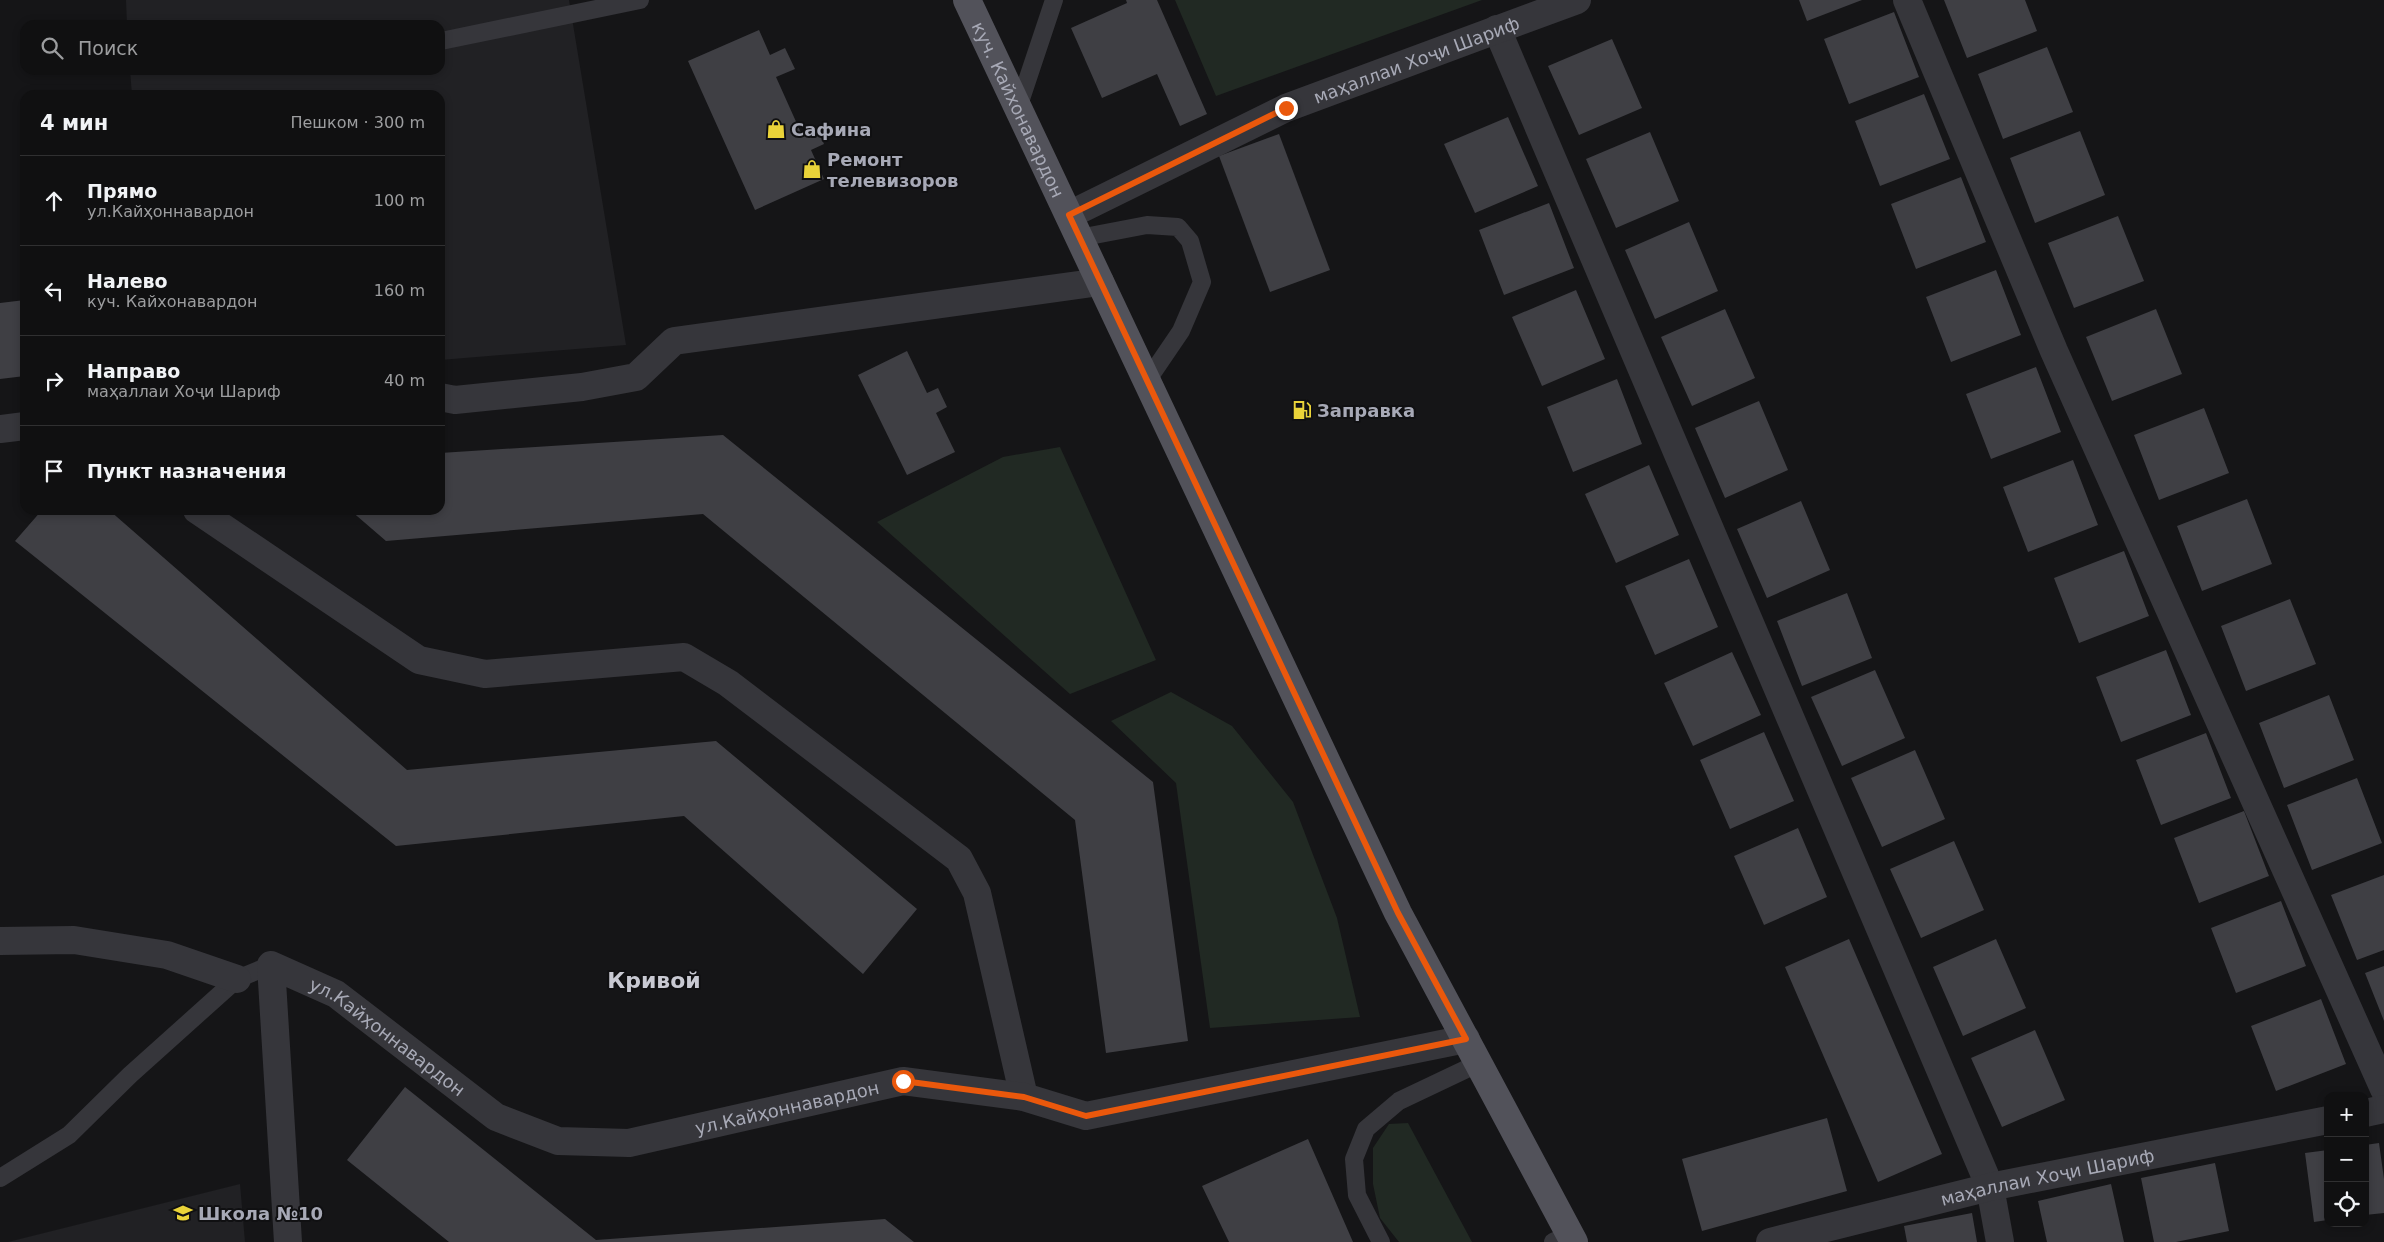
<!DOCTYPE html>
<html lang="ru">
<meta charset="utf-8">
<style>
:root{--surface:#101011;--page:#19191a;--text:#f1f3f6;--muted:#9c9d9f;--line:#303031}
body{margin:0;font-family:"DejaVu Sans",sans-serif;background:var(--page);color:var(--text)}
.controls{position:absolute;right:15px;bottom:15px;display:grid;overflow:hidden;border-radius:10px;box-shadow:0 2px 8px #0003}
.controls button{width:45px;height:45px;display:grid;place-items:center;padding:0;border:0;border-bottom:1px solid var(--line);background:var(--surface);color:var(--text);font:25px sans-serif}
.stop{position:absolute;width:15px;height:15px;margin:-11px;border:4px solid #ea580c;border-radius:50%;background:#fff}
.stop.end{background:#ea580c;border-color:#fff;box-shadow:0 1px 5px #0008}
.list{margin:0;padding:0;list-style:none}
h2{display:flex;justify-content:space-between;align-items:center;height:65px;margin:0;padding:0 20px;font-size:21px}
h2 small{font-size:16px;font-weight:400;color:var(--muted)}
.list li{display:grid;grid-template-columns:32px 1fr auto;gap:15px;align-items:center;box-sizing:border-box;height:90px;padding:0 20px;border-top:1px solid var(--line)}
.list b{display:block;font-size:19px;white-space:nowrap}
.list p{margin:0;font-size:16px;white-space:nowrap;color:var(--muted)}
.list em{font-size:16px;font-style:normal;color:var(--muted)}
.icon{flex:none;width:28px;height:28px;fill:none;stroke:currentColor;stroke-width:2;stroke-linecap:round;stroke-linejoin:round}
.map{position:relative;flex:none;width:2384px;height:1242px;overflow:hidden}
.search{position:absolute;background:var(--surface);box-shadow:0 2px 8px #0003;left:20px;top:20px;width:425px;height:55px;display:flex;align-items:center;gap:12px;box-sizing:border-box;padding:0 18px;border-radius:15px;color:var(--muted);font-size:19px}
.panel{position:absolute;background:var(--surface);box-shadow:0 2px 8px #0003;left:20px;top:90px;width:425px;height:425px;border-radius:15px}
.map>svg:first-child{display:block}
.built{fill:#212124}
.green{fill:#212923}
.building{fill:#3f3f44}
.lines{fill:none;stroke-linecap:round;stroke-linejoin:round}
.service{stroke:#36363b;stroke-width:18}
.minor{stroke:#36363b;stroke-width:28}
.primary{stroke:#52525a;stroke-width:28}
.route{stroke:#ea580c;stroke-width:6}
.labels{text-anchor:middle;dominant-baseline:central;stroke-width:4;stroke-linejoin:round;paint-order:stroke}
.street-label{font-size:18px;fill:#a7a9b6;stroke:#101012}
.poi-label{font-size:18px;font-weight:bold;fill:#a7a9b6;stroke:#101012;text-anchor:start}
.district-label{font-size:22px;font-weight:bold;fill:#c8c9d2;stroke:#101012}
</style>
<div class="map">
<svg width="2384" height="1242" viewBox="0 0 2384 1242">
<rect width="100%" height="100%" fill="#151517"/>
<path class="built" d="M126,0H569L626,345L440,360V95H132L130,70H440V25H127Z
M240,1184L245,1242H8Z"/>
<path class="green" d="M1175,0H1482L1216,96Z
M1060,447L1156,660L1070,694L877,522L1003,457Z
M1171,692L1232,726L1293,802L1337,918L1360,1017L1210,1028L1176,783L1111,721Z
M1408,1123L1472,1242H1399L1380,1218L1373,1184V1148L1389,1124Z"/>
<path class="building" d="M1126,0H1157L1207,114L1180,126L1157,74L1102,98L1071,28L1127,3Z
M1799,0H1862L1807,21Z
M1944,0H2025L2037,31L1967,58Z
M1894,12L1919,77L1849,104L1824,39Z
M759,30L770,55L785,48L795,69L776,77L802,135L817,128L824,144L811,150L824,179L755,210L688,61Z
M1612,39L1642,108L1579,135L1548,66Z
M2047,47L2073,112L2003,139L1978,74Z
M1924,94L1950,159L1880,186L1855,121Z
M1508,117L1538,186L1475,213L1444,144Z
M2080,131L2105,195L2035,223L2010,158Z
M1650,132L1679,201L1616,228L1586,159Z
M1279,134L1330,270L1270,292L1219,156Z
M1961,177L1986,242L1916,269L1891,204Z
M1549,203L1574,268L1504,295L1479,230Z
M2118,216L2144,281L2074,308L2048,243Z
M1689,222L1718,291L1655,319L1625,250Z
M1996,270L2021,335L1951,362L1926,297Z
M1576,290L1605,359L1542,386L1512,317Z
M25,300V376L0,379V303Z
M1725,309L1755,378L1692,406L1661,337Z
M2156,309L2182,374L2112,401L2086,337Z
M907,351L927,393L938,388L947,407L936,413L955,452L907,475L858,375Z
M2036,367L2061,432L1991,459L1966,394Z
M1617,379L1642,444L1573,472L1547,407Z
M1759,401L1788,470L1725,498L1695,428Z
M2204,408L2229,473L2159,500L2134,435Z
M723,435L1153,782L1188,1041L1106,1053L1075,820L703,514L386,541L350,510H440V453Z
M2073,460L2098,525L2028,552L2003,487Z
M1649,465L1679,535L1616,563L1585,494Z
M2247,499L2272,564L2202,591L2177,526Z
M1801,501L1830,570L1767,598L1737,529Z
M42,510H109L407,770L716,741L917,909L863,974L684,816L396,846L15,541Z
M2124,551L2149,616L2079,643L2054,578Z
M1689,559L1718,627L1655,655L1625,586Z
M1847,593L1872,658L1802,686L1777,621Z
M2290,599L2316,664L2246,691L2221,626Z
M2166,650L2191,715L2121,742L2096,677Z
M1732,652L1761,715L1693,746L1664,683Z
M1875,670L1905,738L1842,766L1811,697Z
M2329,695L2354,760L2284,788L2259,723Z
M1764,732L1794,801L1730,829L1700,760Z
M2206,733L2231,798L2161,825L2136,760Z
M1915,750L1945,819L1882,847L1851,778Z
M2357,778L2382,843L2312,870L2287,805Z
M2244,811L2269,876L2199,903L2174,838Z
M1798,828L1827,897L1764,925L1734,856Z
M1954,841L1984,910L1921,938L1890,869Z
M2384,875V950L2357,960L2331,895Z
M2281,901L2306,966L2236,993L2211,928Z
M1849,939L1942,1154L1878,1182L1785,967Z
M1996,939L2026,1008L1963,1036L1933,967Z
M2384,966V1021L2365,973Z
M2321,999L2346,1064L2276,1091L2251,1026Z
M2035,1030L2065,1100L2002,1127L1971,1058Z
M405,1087L596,1240L885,1219L914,1242H449L347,1160Z
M1827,1118L1847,1191L1702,1231L1682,1159Z
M1308,1139L1353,1242H1229L1202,1186Z
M2379,1143L2384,1179V1213L2365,1215V1145Z
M2328,1150V1220L2314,1222L2305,1153Z
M2215,1163L2229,1231L2176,1242H2154L2141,1178Z
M2111,1184L2124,1242H2047L2038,1201Z
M1972,1213L1977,1242H1907L1904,1226Z"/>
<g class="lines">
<path class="service" d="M441,41L640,0
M1018,108L1054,0
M1079,238L1147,225L1178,227L1190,241L1202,282L1181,331L1147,381
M0,1178L69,1135L130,1075L237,979L271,965
M1381,1242L1357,1195L1354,1159L1366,1129L1399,1101L1479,1063
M1553,1242L1570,1234"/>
<g class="minor">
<path d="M1907,0L2054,351L2384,1089"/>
<path d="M1497,29L1990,1187L2000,1242"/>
<path id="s1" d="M1069,215L1286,108L1577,0"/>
<path d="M440,397L455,400L582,387L636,377L674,341L1100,282"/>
<path d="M0,429L25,426"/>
<path d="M197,510L419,660L485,674L684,657L728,683L959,859L977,893L1024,1097"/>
<path d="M0,941L74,940L167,955L237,979"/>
<path d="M2365,1113L2384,1109"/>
<path id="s2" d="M288,1242L271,965L336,994L496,1117L558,1141L629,1143L903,1081L1024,1097L1086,1116L1466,1039"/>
<path id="s3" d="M1770,1242L1990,1187L2328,1120"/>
</g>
<path class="primary" id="s4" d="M967,0L1398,913L1574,1242"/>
</g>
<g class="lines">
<path class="route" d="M903,1081L1024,1097L1086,1116L1466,1039L1398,913L1069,215L1286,108"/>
</g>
<defs>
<g id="shop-bare" transform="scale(1.5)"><path d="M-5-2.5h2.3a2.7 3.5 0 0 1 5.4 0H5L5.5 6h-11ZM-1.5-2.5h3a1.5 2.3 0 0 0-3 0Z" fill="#ead339" stroke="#101012" stroke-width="2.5" paint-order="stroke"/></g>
<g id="fuel-bare" transform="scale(1.5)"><path d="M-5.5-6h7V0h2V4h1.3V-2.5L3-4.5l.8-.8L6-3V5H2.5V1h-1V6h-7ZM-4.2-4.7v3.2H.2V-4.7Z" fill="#ead339" stroke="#101012" stroke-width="2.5" paint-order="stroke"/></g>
<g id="school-bare" transform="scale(1.5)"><path d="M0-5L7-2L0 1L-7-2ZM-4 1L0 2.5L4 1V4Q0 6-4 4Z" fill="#ead339" stroke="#101012" stroke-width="2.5" paint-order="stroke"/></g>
</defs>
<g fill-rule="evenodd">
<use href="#shop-bare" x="776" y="129"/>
<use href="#shop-bare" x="812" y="169"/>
<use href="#fuel-bare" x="1302" y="410"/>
<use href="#school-bare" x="183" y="1213"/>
</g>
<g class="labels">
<g class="street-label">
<text stroke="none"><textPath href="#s1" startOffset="381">маҳаллаи Хоҷи Шариф</textPath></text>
<text stroke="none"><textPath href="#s4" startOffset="121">куч. Кайхонавардон</textPath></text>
<text stroke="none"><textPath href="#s2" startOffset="415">ул.Кайҳоннавардон</textPath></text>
<text stroke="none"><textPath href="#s2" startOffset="850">ул.Кайҳоннавардон</textPath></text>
<text stroke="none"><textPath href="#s3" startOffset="285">маҳаллаи Хоҷи Шариф</textPath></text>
</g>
<g class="poi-label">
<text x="791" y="129">Сафина</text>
<text x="827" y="159">Ремонт<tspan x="827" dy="21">телевизоров</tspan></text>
<text x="1317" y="410">Заправка</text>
<text x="198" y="1213">Школа №10</text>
</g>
<g class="district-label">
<text x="654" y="980">Кривой</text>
</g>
</g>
</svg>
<div class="controls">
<button>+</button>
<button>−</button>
<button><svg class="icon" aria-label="locate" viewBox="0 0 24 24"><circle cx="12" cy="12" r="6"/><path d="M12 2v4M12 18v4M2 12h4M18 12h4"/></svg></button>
</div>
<div class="stop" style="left:903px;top:1081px"></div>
<div class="stop end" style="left:1286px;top:108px"></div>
<div class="search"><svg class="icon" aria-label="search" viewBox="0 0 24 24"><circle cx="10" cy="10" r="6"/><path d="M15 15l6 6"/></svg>Поиск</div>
<section class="panel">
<h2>4 мин<small>Пешком · 300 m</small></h2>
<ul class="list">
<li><svg class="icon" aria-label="ahead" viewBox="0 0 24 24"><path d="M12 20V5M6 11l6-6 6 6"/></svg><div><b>Прямо</b><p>ул.Кайҳоннавардон</p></div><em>100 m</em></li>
<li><svg class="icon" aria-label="left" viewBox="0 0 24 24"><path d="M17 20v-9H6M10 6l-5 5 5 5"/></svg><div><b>Налево</b><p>куч. Кайхонавардон</p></div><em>160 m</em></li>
<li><svg class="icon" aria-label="right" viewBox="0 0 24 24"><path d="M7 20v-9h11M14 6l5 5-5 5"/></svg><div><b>Направо</b><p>маҳаллаи Хоҷи Шариф</p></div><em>40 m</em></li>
<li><svg class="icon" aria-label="arrive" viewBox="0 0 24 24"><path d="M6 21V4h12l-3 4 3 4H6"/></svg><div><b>Пункт назначения</b></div></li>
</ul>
</section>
</div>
